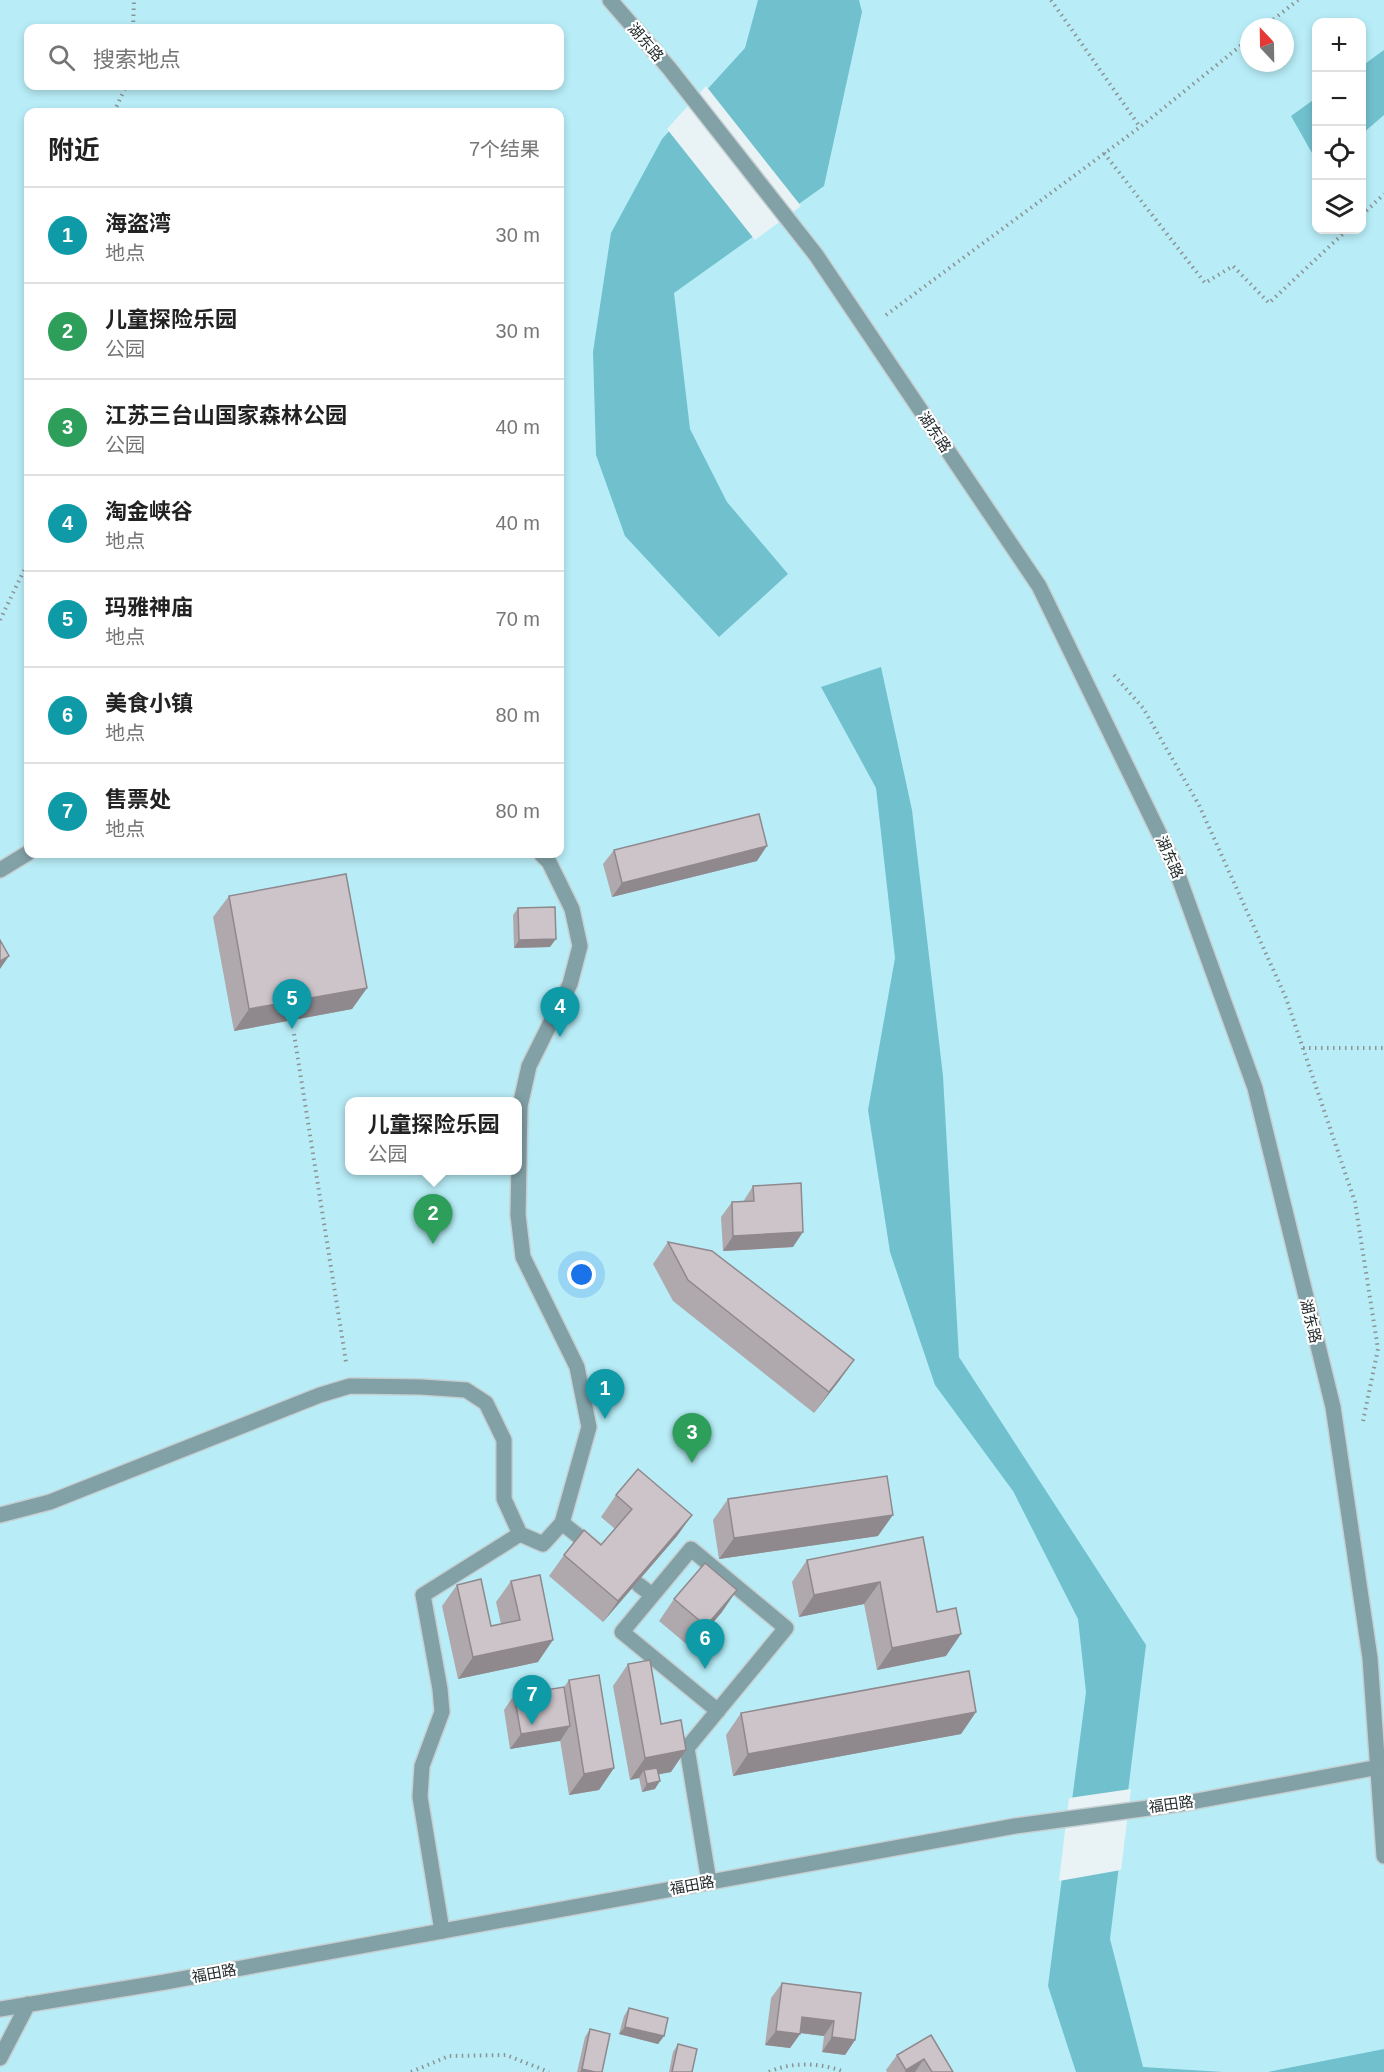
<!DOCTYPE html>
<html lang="zh">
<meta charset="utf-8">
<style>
:root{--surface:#fff;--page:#f6f6f6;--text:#222;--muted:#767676;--line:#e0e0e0;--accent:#931975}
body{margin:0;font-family:Helvetica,"Noto Sans SC",sans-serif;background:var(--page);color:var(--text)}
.controls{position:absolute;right:18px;top:18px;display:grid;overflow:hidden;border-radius:12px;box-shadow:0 3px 9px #0003}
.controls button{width:54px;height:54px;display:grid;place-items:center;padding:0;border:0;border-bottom:2px solid var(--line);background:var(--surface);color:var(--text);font:30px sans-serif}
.compass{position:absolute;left:1240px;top:18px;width:54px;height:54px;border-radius:50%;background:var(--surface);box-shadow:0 3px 9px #0003;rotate:338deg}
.you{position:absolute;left:582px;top:1275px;width:21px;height:21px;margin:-15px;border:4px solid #fff;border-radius:50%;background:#1a73e8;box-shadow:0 0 0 9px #1a73e833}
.badge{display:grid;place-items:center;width:39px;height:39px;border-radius:50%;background:var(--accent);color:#fff;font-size:20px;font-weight:700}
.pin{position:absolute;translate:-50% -50px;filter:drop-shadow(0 2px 3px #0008)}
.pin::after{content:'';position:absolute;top:32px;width:21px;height:18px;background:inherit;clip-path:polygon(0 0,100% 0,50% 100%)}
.popup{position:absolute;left:345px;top:1097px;width:177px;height:78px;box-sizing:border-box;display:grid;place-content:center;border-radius:12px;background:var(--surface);filter:drop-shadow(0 2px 4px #0005);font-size:20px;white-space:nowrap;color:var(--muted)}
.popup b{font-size:22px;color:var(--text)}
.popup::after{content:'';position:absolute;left:50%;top:100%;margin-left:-12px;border:12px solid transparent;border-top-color:var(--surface)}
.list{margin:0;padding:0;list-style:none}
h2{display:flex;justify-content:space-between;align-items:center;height:78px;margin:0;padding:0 24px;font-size:26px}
h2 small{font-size:20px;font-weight:400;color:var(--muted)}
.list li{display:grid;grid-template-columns:39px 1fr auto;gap:18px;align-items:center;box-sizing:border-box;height:96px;padding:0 24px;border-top:2px solid var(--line)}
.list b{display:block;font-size:22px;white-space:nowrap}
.list p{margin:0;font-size:20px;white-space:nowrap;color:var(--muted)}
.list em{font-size:20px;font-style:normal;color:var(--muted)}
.icon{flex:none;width:33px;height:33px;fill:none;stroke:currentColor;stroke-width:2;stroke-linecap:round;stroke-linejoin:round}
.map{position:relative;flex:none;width:1384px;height:2072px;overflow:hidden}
.search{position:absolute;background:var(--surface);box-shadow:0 3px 9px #0003;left:24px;top:24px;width:540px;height:66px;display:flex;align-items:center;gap:15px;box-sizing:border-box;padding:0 21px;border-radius:12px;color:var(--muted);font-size:22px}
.panel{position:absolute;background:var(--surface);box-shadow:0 3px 9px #0003;left:24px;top:108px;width:540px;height:750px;border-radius:12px}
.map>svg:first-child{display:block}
.green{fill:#b8edf7;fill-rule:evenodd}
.water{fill:#71c0ce}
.pier{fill:#e9f3f5}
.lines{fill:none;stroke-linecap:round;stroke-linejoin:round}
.lane-casing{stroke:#c6cfd1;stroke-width:18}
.street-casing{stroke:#c6cfd1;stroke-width:18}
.path{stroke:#8c9395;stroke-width:4;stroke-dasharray:1.5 4.5;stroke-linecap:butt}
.lane{stroke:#82a1a7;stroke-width:15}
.street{stroke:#82a1a7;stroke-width:15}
.wall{fill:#afa9ad}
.shaded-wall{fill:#8f898d}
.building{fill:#ccc4c9;stroke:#8f898d;stroke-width:1.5}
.labels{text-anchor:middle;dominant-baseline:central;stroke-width:4.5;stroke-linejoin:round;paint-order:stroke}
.street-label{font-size:15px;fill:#262a2b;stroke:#fdffff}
</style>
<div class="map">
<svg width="1384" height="2072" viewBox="0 0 1384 2072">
<rect width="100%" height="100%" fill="#e9f3f5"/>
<path class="green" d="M0,0H1384V2072H0ZM1316,22H1362V230H1316ZM1249,27H1285V63H1249ZM28,28H560V86H28ZM28,112H560V854H28ZM349,1102H517V1170H349Z"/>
<path class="water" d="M758,0H859L862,12L824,186L674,293L690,429L727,502L788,574L719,637L625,536L596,455L593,352L611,233L662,139L745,48Z
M1384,50V115L1362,134V66Z
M1316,98V160L1291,116Z
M881,667L912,810L943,1076L959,1357L1146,1645L1110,1939L1143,2067L1223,2072H1076L1048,1986L1086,1692L1078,1619L1013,1491L935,1385L890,1252L868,1110L895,958L876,788L821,687Z
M1384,2049V2072H1268Z"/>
<path class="pier" d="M706,86L801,206L755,240L667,129Z
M1131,1789L1121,1870L1059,1881L1069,1798Z"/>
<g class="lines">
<g class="lane-casing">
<path id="lane" d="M610,0L669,68L816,255L1039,586L1174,864L1255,1088L1333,1407L1370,1658L1384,1856
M0,2009L165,1982L1015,1826L1186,1803L1384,1766
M0,2058L28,2004"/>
</g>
<g class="street-casing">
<path id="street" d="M0,870L28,853
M0,1515L50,1502L320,1395L350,1386L421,1387L466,1390L486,1403L504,1440V1499L520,1534L543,1544L562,1523L589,1427L577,1367L523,1257L518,1215L520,1106L529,1066L570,984L580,946L572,909L549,862L541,854
M562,1523L595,1549
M639,1585L652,1595
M709,1882L687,1748L786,1628L691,1549L622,1632L718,1711
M442,1931L420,1797L422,1766L442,1712L440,1689L423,1595L520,1534"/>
</g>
<path class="path" d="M1051,0L1140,127
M1264,27L1298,0
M133,28L134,0
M114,112L126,86
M1104,153L1205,283L1233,266L1269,303L1347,230
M1362,215L1384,194
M886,315L1140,127L1249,39
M0,620L28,562
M1114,675L1143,708L1199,805L1286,998L1355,1202L1378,1349L1363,1421
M294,1034L346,1362
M1303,1048H1384
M411,2072L449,2056L506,2055L549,2072
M769,2072C793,2061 821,2063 845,2072"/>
<use href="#lane" class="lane"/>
<use href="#street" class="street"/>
</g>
<path class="wall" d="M614,850L757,861L612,897L603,864Z
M229,896L367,988L352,1009L234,1031L213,917Z
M518,908L550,947L514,948L513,915Z
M753,1186L793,1247L723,1251L721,1217L732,1202H743Z
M668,1242L854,1360L839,1381L814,1413L673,1301L653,1264Z
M616,1495L692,1515L677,1536L603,1622L549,1576L564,1555L601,1545L615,1529L601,1517Z
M728,1499L878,1536L719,1559L713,1520Z
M923,1537L946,1656L877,1670L864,1604L799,1617L792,1582L807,1560Z
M511,1581L538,1662L458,1679L442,1606L457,1585L491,1626L501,1624L496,1602Z
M674,1599L722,1612L691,1648L659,1621Z
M628,1664L661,1724L671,1772L659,1774L655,1789L642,1792L639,1778L630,1780L613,1686Z
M569,1680L614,1768L599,1790L569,1795L560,1740L510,1749L504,1710L514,1695L564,1687Z
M976,1712L961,1734L733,1776L726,1735L741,1713Z
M782,1983L861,1993L855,2040L845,2055L822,2052L824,2036L801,2033L790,2048L765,2045L771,1998Z
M629,2008L664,2036L658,2044L619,2034L624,2016Z
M590,2029L602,2072H577L585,2037Z
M931,2035L953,2072H887L886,2070L897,2055Z
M678,2044L692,2072H669L673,2052Z"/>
<path class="shaded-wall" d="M767,846L757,861L612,897L622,883Z
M556,939L550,947L514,948L519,940Z
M9,956L0,969V961Z
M367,988L352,1009L234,1031L249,1009Z
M803,1232L793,1247L723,1251L733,1236Z
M854,1360L839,1381L814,1413L829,1392Z
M692,1515L677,1536L603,1622L618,1601Z
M893,1515L878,1536L719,1559L734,1538Z
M880,1582L864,1604L799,1617L814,1595Z
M737,1590L722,1612L691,1648L706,1626Z
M961,1634L946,1656L877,1670L892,1648Z
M553,1640L538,1662L458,1679L473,1657Z
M976,1712L961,1734L733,1776L748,1754Z
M570,1726L560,1741L510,1749L521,1734Z
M686,1750L671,1772L645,1777L644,1770L639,1778L630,1780L645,1758Z
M614,1768L599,1790L569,1795L584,1774Z
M660,1781L655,1789L642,1792L647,1784Z
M802,2017L834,2021L824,2036L792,2032Z
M625,2027L664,2036L658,2044L619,2034Z
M776,2031L800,2034L790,2048L765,2045Z
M832,2037L855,2040L845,2055L822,2052Z
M924,2059L915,2072H905L906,2070Z
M582,2069L595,2072H580Z"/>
<path class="building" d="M759,814L767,846L622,883L614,850Z
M346,874L367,988L249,1009L229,896Z
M555,907L556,939L519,940L518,908Z
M0,940L9,956L0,961Z
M801,1183L803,1232L733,1236L732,1202L754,1201L753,1186Z
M668,1242L712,1251L854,1360L829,1392L688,1280Z
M638,1469L692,1515L618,1601L564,1555L584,1530L601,1545L632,1509L616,1495Z
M887,1476L893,1515L734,1538L728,1499Z
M923,1537L937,1612L956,1608L961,1634L892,1648L880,1582L814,1595L807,1560Z
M705,1563L737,1590L706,1626L674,1599Z
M540,1575L553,1640L473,1657L457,1585L481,1579L491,1626L520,1620L511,1581Z
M650,1660L661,1724L681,1720L686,1750L645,1758L628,1664Z
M969,1671L976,1712L748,1754L741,1713Z
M599,1675L614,1768L584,1774L569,1680Z
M564,1687L570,1726L521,1734L514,1695Z
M657,1768L660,1781L647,1784L644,1770Z
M782,1983L861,1993L855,2040L832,2037L834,2021L802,2017L800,2034L776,2031Z
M629,2008L668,2018L664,2036L625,2027Z
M590,2029L610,2034L602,2072H595L582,2069Z
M931,2035L953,2072H932L924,2059L906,2070L897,2055Z
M678,2044L697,2049L692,2072H672Z"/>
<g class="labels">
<g class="street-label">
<text transform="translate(646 42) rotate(49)">湖东路</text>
<text transform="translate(935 432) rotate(56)">湖东路</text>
<text transform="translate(1170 857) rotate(66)">湖东路</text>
<text transform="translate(1311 1321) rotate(76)">湖东路</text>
<text transform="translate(1171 1804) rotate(-8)">福田路</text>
<text transform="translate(692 1885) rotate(-10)">福田路</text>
<text transform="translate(214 1973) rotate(-10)">福田路</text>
</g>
</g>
</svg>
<div class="controls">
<button>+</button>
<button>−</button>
<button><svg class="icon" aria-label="locate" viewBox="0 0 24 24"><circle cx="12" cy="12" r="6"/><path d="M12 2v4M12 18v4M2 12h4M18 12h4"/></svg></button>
<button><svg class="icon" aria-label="layers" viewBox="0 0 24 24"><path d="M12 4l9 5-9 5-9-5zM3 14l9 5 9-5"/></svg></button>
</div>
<svg class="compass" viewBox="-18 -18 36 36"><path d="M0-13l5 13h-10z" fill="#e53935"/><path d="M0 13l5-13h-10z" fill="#767676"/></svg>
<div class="you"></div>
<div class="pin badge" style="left:605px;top:1419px;background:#0f9aa8">1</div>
<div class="pin badge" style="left:433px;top:1244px;background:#2e9e5b">2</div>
<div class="popup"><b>儿童探险乐园</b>公园</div>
<div class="pin badge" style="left:692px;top:1463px;background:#2e9e5b">3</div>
<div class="pin badge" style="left:560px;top:1037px;background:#0f9aa8">4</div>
<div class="pin badge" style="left:292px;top:1029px;background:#0f9aa8">5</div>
<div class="pin badge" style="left:705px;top:1669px;background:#0f9aa8">6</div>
<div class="pin badge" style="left:532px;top:1725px;background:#0f9aa8">7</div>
<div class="search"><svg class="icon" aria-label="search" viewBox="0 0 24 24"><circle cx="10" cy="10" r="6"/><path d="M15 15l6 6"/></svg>搜索地点</div>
<section class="panel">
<h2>附近<small>7个结果</small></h2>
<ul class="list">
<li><span class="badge" style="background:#0f9aa8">1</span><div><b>海盗湾</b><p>地点</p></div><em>30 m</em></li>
<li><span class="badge" style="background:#2e9e5b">2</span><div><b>儿童探险乐园</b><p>公园</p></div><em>30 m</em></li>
<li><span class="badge" style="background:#2e9e5b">3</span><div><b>江苏三台山国家森林公园</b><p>公园</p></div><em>40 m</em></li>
<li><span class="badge" style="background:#0f9aa8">4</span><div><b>淘金峡谷</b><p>地点</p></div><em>40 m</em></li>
<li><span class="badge" style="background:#0f9aa8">5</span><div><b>玛雅神庙</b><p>地点</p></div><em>70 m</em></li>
<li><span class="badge" style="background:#0f9aa8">6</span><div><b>美食小镇</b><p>地点</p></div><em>80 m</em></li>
<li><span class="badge" style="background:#0f9aa8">7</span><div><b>售票处</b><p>地点</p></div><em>80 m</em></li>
</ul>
</section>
</div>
